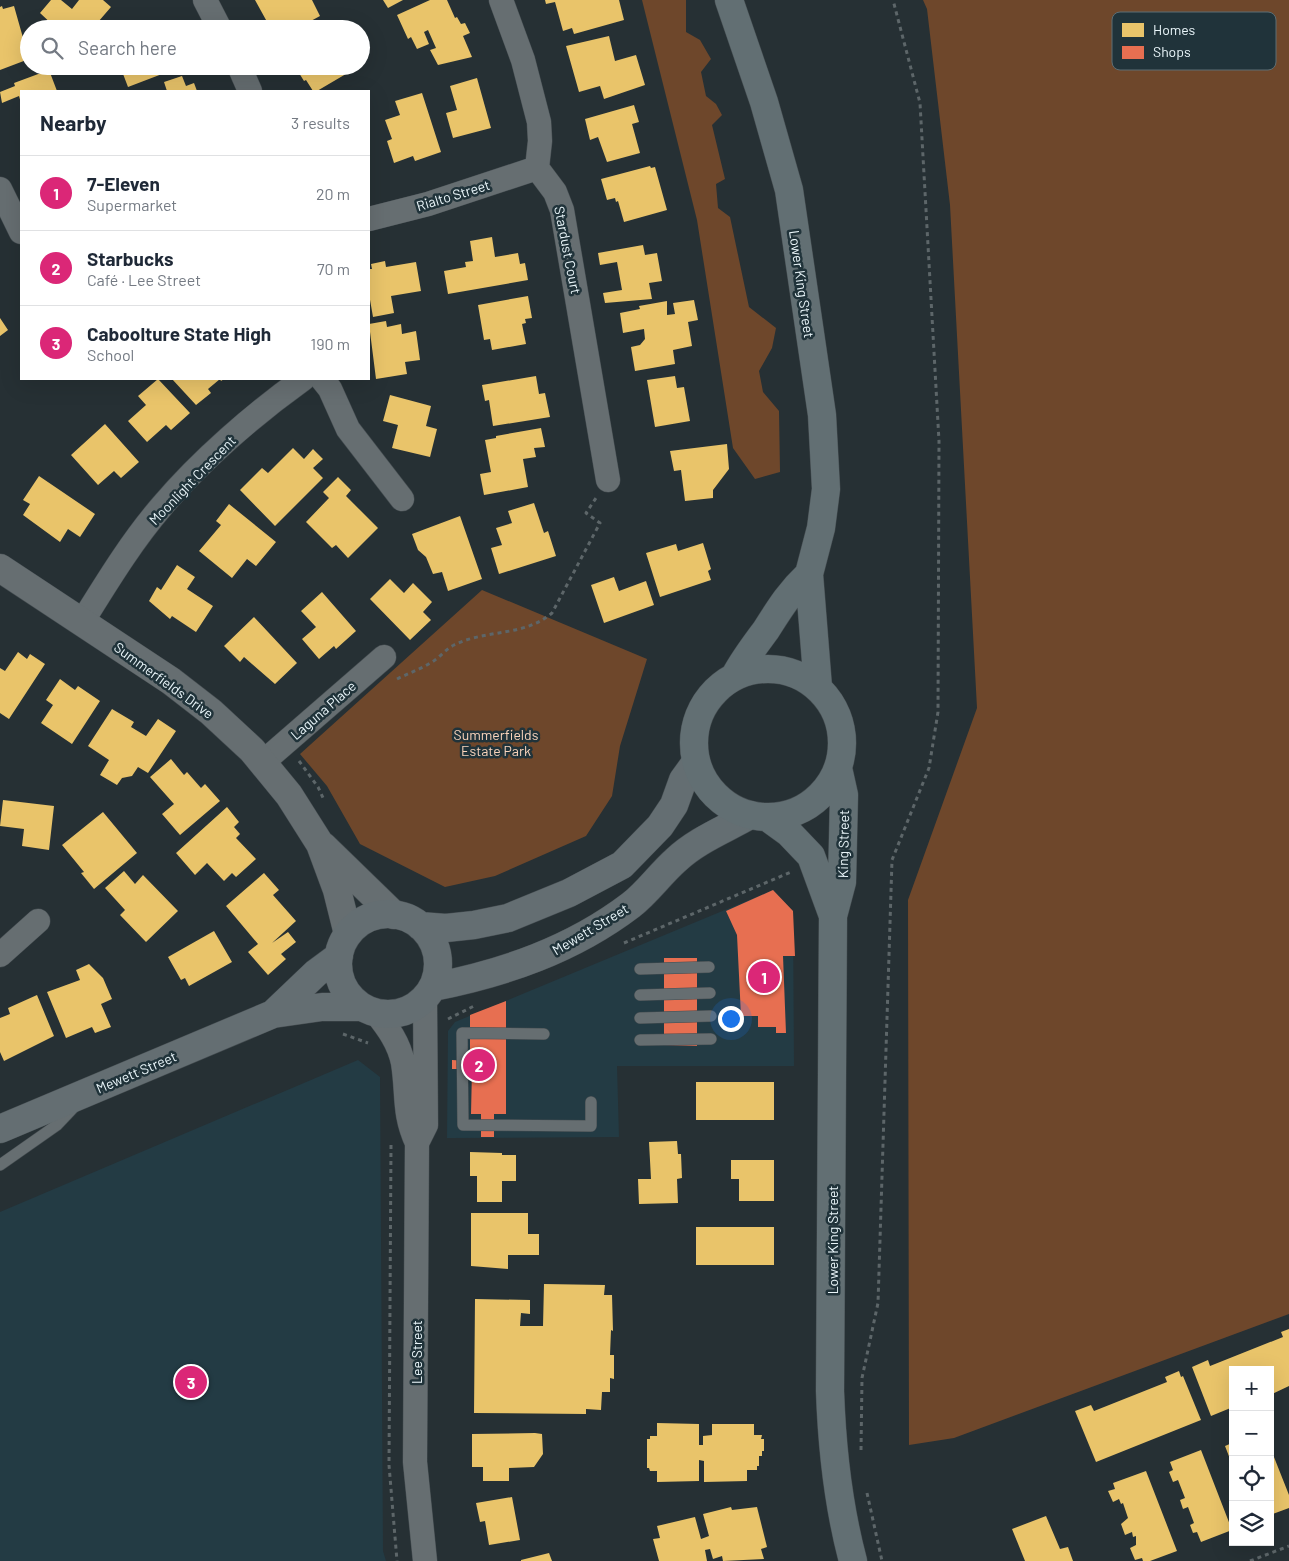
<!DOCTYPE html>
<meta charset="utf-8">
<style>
:root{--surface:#fff;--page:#f6f6f7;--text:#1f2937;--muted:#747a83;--line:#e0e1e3;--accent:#db2777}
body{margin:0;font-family:Barlow,sans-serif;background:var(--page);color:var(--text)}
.controls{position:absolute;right:15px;bottom:15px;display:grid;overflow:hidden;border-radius:0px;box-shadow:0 5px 20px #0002}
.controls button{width:45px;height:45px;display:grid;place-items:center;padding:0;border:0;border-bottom:1px solid var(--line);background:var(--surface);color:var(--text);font:25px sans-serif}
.you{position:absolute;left:730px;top:1018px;width:18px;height:18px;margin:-12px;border:4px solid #fff;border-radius:50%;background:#1a73e8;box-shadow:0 0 0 8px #1a73e833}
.badge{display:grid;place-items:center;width:32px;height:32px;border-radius:50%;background:var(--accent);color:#fff;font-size:16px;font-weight:700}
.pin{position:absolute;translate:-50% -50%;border:2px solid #fff;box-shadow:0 1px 5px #0006}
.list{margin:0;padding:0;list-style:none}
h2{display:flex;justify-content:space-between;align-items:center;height:65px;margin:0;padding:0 20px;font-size:21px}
h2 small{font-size:16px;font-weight:400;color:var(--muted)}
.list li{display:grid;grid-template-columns:32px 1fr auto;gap:15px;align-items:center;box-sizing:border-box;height:75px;padding:0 20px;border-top:1px solid var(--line)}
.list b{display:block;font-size:19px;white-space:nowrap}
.list p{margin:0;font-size:16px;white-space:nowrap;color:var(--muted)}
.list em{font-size:16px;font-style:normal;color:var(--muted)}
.icon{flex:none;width:28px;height:28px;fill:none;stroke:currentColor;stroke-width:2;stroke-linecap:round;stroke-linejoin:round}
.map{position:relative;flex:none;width:1289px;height:1561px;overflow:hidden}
.search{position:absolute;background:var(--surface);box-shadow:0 5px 20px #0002;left:20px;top:20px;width:350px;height:55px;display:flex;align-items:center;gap:12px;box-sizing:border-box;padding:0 18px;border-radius:28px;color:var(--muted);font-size:19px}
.panel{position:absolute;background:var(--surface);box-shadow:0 5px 20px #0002;left:20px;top:90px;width:350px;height:290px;border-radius:0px}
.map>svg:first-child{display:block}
.built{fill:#233b44}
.green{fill:#6e472b}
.homes{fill:#e9c46a}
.shops{fill:#e76f51}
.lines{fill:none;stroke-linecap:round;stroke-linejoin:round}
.service-casing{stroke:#444c50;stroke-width:12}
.minor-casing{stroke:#444c50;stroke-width:25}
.tertiary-casing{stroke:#444c50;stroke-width:29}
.secondary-casing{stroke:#444c50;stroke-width:29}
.primary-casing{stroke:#444c50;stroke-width:29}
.path{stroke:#5d6669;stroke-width:3;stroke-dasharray:4 4;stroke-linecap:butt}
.service{stroke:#666e71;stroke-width:11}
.minor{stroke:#666e71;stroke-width:24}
.tertiary{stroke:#666e71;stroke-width:28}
.secondary{stroke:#646e72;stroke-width:28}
.primary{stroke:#626f73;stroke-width:28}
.labels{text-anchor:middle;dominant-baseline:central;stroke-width:5;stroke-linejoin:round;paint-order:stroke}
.street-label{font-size:14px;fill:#eaf6fa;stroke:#20333a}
.park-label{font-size:14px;fill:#fbd5bc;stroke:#20333a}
.key{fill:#20333a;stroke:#5d6e74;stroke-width:1}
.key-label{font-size:14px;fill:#eaf6fa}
</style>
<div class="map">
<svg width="1289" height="1561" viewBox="0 0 1289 1561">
<rect width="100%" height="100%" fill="#263034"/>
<path class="built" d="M773,890L793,911L794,1066H617L619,1137L447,1138L448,1031L455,1022Z
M358,1060L380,1077L383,1551L386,1561H0V1212Z"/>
<path class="green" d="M642,0H686V32L700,40L711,59L701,72L706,96L716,104L722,115L712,125L725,179L716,184L718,208L730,217L749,307L776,328L772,348L759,371L763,392L779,411L780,472L755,479L733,448L697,220Z
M923,0H1289V1314L954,1438L909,1445L908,900L977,708L950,205L927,9Z
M482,590L647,659L620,746L612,796L586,836L495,876L445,887L360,844L327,786L300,754Z"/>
<path class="homes" d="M51,0H61L72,9L79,0H103L111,7L92,29H54L55,27L40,13Z
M255,0H312L320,16L296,29H271Z
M383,0H403L388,8Z
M430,0H447L455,18L457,17L461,24L465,23L470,33L463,36L472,57L438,65L430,50L436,48L428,30L424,32L429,44L417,49L411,37L408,39L397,15Z
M545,0H619L624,20L574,34L572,28L563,31L555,2L546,4Z
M2,6L3,9L14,6L29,59L0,70V7Z
M609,36L615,61L636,55L645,85L604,99L600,86L579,92L566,46Z
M120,66H183L128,87Z
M291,66H348L351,71L317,91H313L306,80L304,81L299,73L296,75Z
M49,70L57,91H21V103L19,96L2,103L0,92L15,86L14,83Z
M182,76L186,86L194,83L197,91H167L164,82Z
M477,78L491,128L453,138L446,113L457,110L450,86Z
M422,93L441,152L415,161L413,156L394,163L387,141L392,139L385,120L400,115L395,101Z
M634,105L639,122L632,124L640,153L607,162L598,137L590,140L585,119Z
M650,166L651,168L655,167L667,210L624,222L618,201L616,202L615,198L607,200L601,179Z
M492,237L495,257L518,253L520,264L525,263L528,280L448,294L444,271L466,267L465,262L473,261L470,241Z
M643,245L645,255L657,253L662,281L649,283L652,299L605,303L603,293L622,290L617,262L600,265L598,253Z
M385,261L386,267L416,262L421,291L391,296L394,313L373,317L369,294V269H372L371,264Z
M528,296L532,318L525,319L526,323L522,324L526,344L492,350L490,339L484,340L478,305Z
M694,300L698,320L688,322L692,346L673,350L675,364L635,371L631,347L640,345L645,339L644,329L623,333L620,313L640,309L639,306L667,301V315L675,314L673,303Z
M0,318L8,330L0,336Z
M386,321L387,327L401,324L402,334L416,331L420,360L405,362L407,374L376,379L369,324Z
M536,376L539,394L545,393L550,417L493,426L489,400L485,401L482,385Z
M675,376L677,388L684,387L690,421L655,427L647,380Z
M158,379L190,413L171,430L166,425L147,442L128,421L146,405L138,396Z
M172,379H224L221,381L220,379L208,389L211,393L196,405Z
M390,395L431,406L426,426L437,429L430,457L392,448L398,425L383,421Z
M105,424L139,462L121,478L114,471L98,485L71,455Z
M541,428L545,447L534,448L536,457L523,459L528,487L484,495L480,474L491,472L485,440L496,438V436Z
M727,444L729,469L713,490V498L685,501L681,470L674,471L670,451Z
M293,448L304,459L313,449L323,459L313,468L323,478L275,526L240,490L262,468L268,473Z
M39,476L95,514L80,537L68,529L60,542L23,515L30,504L23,500Z
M338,477L351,490L346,496L378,528L348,558L336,545L332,548L306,522L329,498L323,492Z
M534,503L544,533L548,531L556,556L499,574L491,548L502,545L496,528L512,523L508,511Z
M229,504L276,542L256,566L247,559L232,578L199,551L221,525L216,521Z
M460,516L482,579L448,591L442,572L433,574L426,557L418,550L412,534Z
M703,543L711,569L708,571L711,580L660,597L646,553L676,544L678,551Z
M177,565L195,577L187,589L213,606L196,632L172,616L170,619L149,601L157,587L161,590Z
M614,577L619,591L646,581L654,605L604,623L591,585Z
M390,579L404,593L413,583L432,602L423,612L431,620L410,640L370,599Z
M322,592L356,631L336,649L334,646L319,659L302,639L316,627L301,611Z
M254,617L297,663L275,684L244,657L240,662L224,646Z
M18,652L27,659L30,654L45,664L9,719L0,713V668L5,671Z
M60,679L75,690L78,686L100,701L72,744L41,723L53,705L46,700Z
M112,709L134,722L131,727L146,736L158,719L176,731L148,773L138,767L132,776L122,778L117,785L100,775L109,760L88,746Z
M171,759L184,775L187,772L201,788L205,784L220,801L180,835L162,814L174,804L150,777Z
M3,800L54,806L49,850L22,846L24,829L0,826Z
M227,807L239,822L234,827L240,834L236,838L256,859L236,877L232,873L224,881L207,863L195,875L176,853Z
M103,812L137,853L94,889L81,873L84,872L62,845Z
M124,871L135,884L143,875L178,911L146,942L120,915L125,910L105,888Z
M264,873L279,890L273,895L296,921L272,943L288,932L296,942L281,954L286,959L268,975L248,952L258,944L226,906Z
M214,931L232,962L189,986L185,978L181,980L168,957Z
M89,964L103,978L112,999L101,1004L111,1027L95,1033L92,1027L66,1038L47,992L80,980L76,970Z
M37,995L54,1036L4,1061L0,1052V1018L10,1014L8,1008Z
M696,1082H774V1120H696Z
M677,1141L678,1154H681L682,1178L677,1179L678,1203L639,1204L638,1179H651L649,1142Z
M470,1152L502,1153V1155H516V1181H502V1202H477V1176H470Z
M731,1160H774V1201H739V1179H731Z
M471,1213H528V1234H539V1255H508V1269L471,1266Z
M696,1227H774V1265H696Z
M544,1284L605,1285L604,1295H612L613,1331L611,1330L610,1355H614V1379L610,1378V1392H602L601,1410L586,1409V1414L474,1413L475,1299L530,1300V1314L521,1313L520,1326H543Z
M1289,1329V1386L1270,1395V1370H1233V1407L1211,1416L1192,1367L1208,1360L1210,1366L1283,1337L1281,1332Z
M1179,1371L1181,1377L1183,1376L1201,1420L1096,1462L1075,1411L1091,1405L1094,1411L1167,1382L1165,1377Z
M657,1423L699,1424V1445H703V1436L712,1435V1424H754V1435H762L761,1439H764V1451H762V1456H759V1466H757V1470H747V1481L704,1482V1461L699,1460V1481L657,1482V1471H650L649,1468H647V1439H650V1436H657Z
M535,1433L542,1434L543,1454L534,1467L509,1468V1481H483V1467H472V1434Z
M1233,1438V1458L1230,1459L1225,1446L1232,1443L1230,1439Z
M1270,1447L1289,1495V1508L1270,1515Z
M1201,1450L1232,1530L1201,1542L1197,1532L1193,1533L1190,1525L1194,1523L1188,1507L1183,1509L1180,1500L1185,1498L1178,1480L1173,1482L1169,1472L1173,1470L1170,1462Z
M1146,1471L1177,1551L1150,1561H1143L1142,1558L1135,1560L1130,1548L1136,1545V1536L1133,1537L1132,1532L1125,1535L1121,1524L1128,1518L1123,1503L1121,1504L1119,1499L1113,1502L1108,1491L1115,1489L1113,1483Z
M512,1497L520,1540L489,1545L485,1521L480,1522L476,1503Z
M731,1507L732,1510L757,1507L767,1547L761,1549L764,1559L723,1561L722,1556L713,1559L710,1549L705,1550L707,1561H659L653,1539L660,1538L657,1526L695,1517L701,1539L709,1536L703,1514Z
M1046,1516L1060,1549L1068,1547L1073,1561H1025L1012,1529Z
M549,1553L552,1561H521V1560Z"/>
<path class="shops" d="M773,890L793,911L795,956H783L786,1033H776V1027H758V1016H741L737,935L726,911Z
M664,958H697V1046L664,1045Z
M506,1001V1114H494V1137H481V1114H471L472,1069H452V1060L470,1061V1015Z"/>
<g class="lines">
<g class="service-casing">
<path id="service" d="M640,969L709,967
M640,995L710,993
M640,1018L711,1016
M544,1034L462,1033L463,1125L591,1126V1102
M640,1040L711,1039
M0,1165L57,1125L75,1106"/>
</g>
<g class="minor-casing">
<path id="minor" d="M205,0L220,29
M501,0L523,60L539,122L540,141L537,168L555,192L562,210L608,480
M239,66L250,91
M0,189L21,232
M369,219L428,204L537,168
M322,379L330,389L348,429L402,499
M82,622C107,582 131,542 162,506C201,460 254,414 303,379
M262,763L384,657
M0,955L38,921
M376,1013C388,1028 399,1043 403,1063C408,1094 403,1113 417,1143L415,1462L425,1561
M417,1143L426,1125L425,998"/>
</g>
<g class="tertiary-casing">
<path id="tertiary" d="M0,568L171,681L211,712L252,750L289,795L320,844L337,890L348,934
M323,846L394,915"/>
</g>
<g class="secondary-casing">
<path id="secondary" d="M338 964a50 50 0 1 1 100 0a50 50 0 1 1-100 0Z
M420,926L446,928L474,925L508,918L569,893L622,865L660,826L674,805L683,780L696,762
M433,987C504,973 572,950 631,905C647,893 660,874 676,860C697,840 726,829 750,815
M273,1014L316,973L339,956
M0,1129L273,1014L322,1007H362"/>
</g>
<g class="primary-casing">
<path id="primary" d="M729,0L764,102L789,190L822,415L826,489L821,528L809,574L818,687
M694 743a74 74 0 1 1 148 0a74 74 0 1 1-148 0Z
M735,676C744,659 755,645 766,630C780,608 789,593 809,574
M838,768L844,795L842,882L833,916L830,1391C832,1449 838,1505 853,1561
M767,817L789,833L811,856L833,916"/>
</g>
<path class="path" d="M397,679C409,673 421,669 432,662C440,657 446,649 454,645C486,629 524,637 552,613L600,523L586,513L596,498
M299,761L318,787L324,800
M624,943L791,872
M448,1019L476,1005
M343,1034L368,1043
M391,1145L389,1465L397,1561
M861,1450L862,1378L878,1303L892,860L929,768L938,712L939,441L920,103L893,0
M867,1493L882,1561
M1250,1561L1289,1546"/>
<use href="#service" class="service"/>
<use href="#minor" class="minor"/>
<use href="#tertiary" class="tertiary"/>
<use href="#secondary" class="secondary"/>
<use href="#primary" class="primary"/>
</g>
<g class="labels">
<g class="street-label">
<text transform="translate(453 195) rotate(-17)">Rialto Street</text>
<text transform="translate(568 250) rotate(79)">Stardust Court</text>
<text transform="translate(802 284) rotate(82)">Lower King Street</text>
<text transform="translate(192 480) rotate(-46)">Moonlight Crescent</text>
<text transform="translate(164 680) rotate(36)">Summerfields Drive</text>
<text transform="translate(323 710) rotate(-41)">Laguna Place</text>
<text transform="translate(843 844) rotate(-89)">King Street</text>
<text transform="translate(590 929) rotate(-31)">Mewett Street</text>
<text transform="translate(136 1072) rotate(-23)">Mewett Street</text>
<text transform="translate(832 1240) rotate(-90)">Lower King Street</text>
<text transform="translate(416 1352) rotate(-90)">Lee Street</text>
</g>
<g class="park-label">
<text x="496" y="734">Summerfields<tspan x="496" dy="16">Estate Park</tspan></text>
</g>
</g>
<rect x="1112" y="12" width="164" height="58" rx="8" class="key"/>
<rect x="1122" y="23" width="22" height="14" fill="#e9c46a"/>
<rect x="1122" y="46" width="22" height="13" fill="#e76f51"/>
<g class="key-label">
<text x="1153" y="35">Homes</text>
<text x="1153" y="57">Shops</text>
</g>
</svg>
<div class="controls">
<button>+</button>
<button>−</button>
<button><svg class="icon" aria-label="locate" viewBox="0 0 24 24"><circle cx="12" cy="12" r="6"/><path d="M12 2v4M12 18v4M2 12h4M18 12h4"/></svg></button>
<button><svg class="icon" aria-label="layers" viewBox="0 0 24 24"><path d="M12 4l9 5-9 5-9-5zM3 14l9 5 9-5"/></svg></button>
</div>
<div class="you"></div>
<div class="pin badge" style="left:764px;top:977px">1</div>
<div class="pin badge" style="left:479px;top:1065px">2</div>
<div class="pin badge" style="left:191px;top:1382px">3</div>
<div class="search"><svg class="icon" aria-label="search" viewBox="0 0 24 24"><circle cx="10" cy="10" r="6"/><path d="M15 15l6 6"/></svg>Search here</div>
<section class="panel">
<h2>Nearby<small>3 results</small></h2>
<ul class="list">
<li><span class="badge">1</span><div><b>7-Eleven</b><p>Supermarket</p></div><em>20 m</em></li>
<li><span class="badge">2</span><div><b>Starbucks</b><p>Café · Lee Street</p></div><em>70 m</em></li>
<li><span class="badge">3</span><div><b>Caboolture State High</b><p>School</p></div><em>190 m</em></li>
</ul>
</section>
</div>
